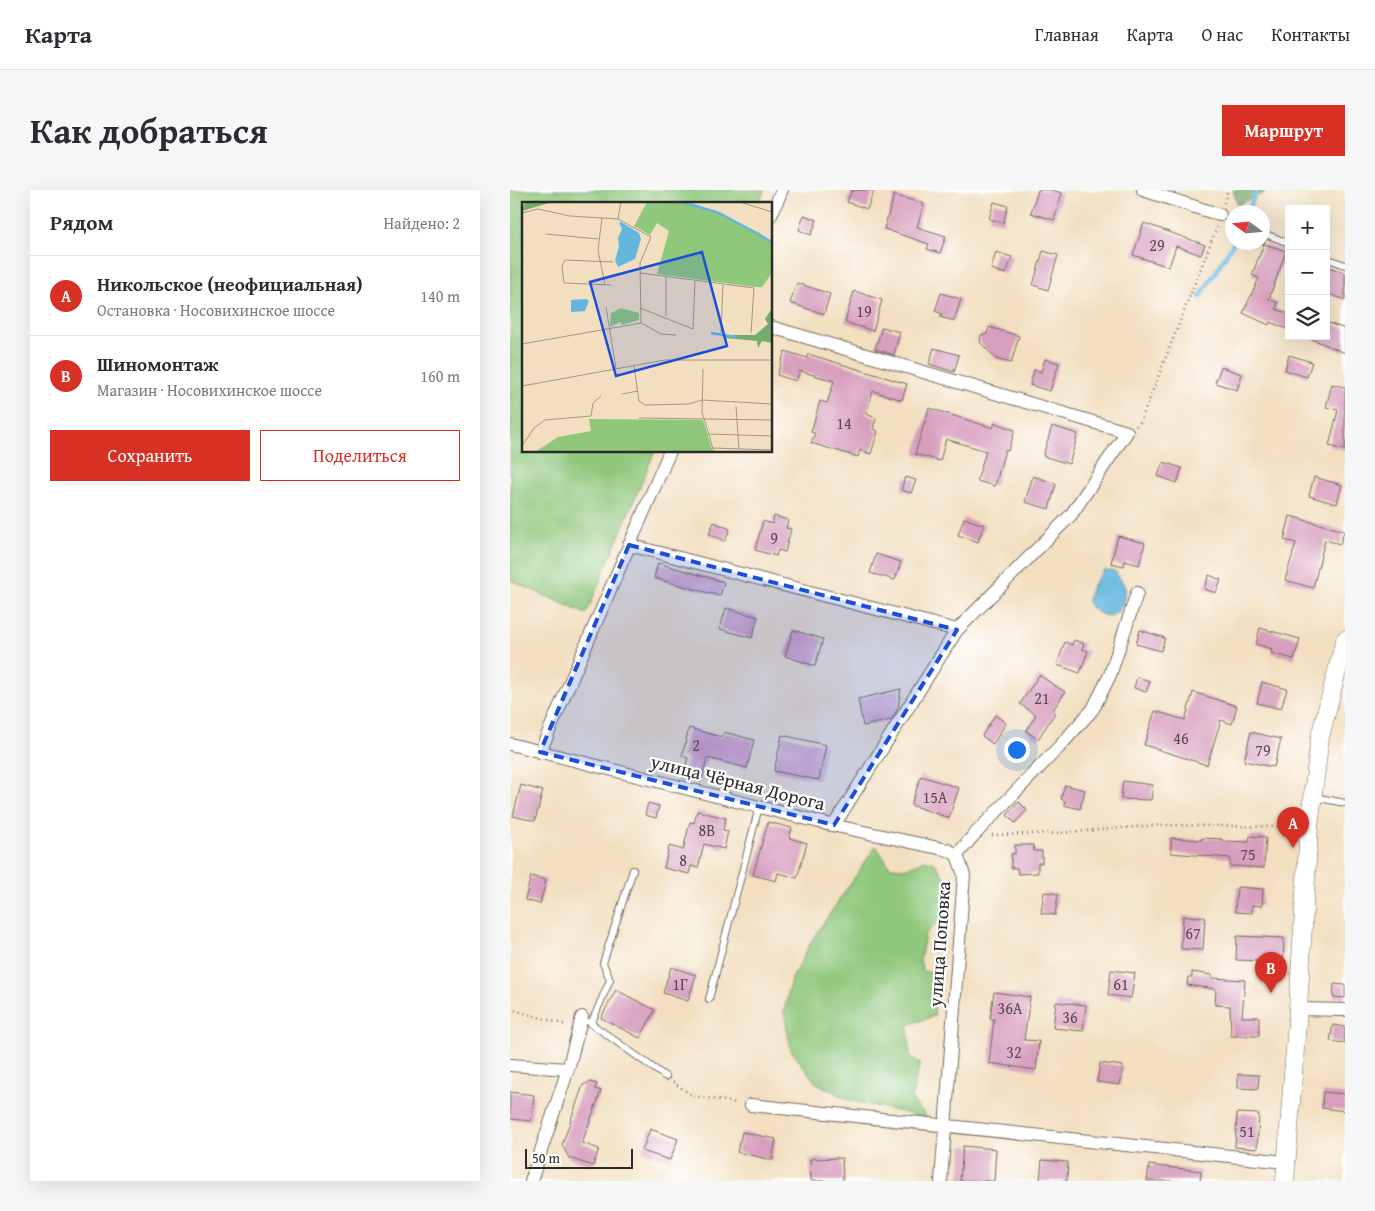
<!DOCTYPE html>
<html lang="ru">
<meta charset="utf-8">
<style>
:root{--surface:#fff;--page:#f7f7f7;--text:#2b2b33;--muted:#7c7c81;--line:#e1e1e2;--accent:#d93025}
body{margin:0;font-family:"Gentium Book Plus",serif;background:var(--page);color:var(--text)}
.controls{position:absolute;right:15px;top:15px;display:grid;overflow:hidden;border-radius:0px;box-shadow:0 5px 20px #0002}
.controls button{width:45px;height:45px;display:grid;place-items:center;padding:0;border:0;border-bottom:1px solid var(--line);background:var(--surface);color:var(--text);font:25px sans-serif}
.compass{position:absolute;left:715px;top:15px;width:45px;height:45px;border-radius:50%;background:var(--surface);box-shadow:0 5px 20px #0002;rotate:285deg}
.scale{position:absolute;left:15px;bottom:12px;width:108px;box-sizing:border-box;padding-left:5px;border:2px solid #2b2b2b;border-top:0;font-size:14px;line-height:18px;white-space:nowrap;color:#2b2b2b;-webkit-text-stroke:4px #fff;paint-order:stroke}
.you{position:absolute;left:506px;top:559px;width:18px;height:18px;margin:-12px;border:4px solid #fff;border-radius:50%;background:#1a73e8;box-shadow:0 0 0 8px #1a73e833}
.badge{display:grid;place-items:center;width:32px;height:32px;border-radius:50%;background:var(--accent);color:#fff;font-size:16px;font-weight:700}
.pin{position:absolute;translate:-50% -41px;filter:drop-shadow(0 1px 2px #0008)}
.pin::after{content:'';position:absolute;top:26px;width:18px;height:15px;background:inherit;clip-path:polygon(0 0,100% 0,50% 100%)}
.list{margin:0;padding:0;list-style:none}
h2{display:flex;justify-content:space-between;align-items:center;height:65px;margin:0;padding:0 20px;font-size:21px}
h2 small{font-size:16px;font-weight:400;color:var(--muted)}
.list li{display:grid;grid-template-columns:32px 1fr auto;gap:15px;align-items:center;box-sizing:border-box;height:80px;padding:0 20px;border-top:1px solid var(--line)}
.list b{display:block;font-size:19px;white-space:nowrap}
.list p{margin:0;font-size:16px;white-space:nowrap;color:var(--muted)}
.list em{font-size:16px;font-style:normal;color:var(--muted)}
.actions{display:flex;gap:10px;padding:15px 20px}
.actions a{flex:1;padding:11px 0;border:1px solid var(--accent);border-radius:0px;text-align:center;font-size:18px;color:var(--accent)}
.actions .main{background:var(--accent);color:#fff}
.icon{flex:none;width:28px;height:28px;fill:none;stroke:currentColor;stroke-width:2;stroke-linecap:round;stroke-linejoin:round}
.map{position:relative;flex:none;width:835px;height:991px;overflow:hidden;border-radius:0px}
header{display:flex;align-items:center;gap:30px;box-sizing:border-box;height:70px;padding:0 25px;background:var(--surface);border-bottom:1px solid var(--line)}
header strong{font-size:24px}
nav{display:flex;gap:28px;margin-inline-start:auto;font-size:18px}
.intro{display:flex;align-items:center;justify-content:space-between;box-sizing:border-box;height:120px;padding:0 30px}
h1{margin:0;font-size:35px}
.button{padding:12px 22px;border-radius:0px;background:var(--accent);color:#fff;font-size:18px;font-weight:700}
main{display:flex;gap:30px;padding:0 30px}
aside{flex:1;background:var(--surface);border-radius:0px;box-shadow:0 5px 20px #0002}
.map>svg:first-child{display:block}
.green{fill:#8fc77b;stroke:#5d7953}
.forest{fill:#73ac6b;stroke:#4f6c4b}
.water{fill:#64b6df;stroke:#487085}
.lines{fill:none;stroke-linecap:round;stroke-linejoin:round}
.stream{stroke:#64b6df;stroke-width:4.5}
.building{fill:#d79ebd}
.lane-casing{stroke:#716a5f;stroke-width:8}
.street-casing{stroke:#716a5f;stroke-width:14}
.secondary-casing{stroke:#716a5f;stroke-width:19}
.path{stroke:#716a5f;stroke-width:2.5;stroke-dasharray:1 4;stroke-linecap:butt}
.lane{stroke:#fff;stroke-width:6}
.street{stroke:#fff;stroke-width:12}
.secondary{stroke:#fff;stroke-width:18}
.marked{fill:#1d4ed8;fill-opacity:0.2;stroke:#1d4ed8;stroke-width:4;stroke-dasharray:10 6;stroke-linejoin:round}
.labels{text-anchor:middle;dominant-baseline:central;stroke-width:4.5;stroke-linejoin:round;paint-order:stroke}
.number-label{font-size:16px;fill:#564850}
.street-label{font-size:19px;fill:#2b2b2b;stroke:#fff}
.inset-river{fill:none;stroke:#64b6df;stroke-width:2.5}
.inset-road{fill:none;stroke:#a29784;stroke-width:1}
.view{fill:#1d4ed8;fill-opacity:0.15;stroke:#1d4ed8;stroke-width:2.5}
.inset-edge{fill:none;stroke:#2b2b2b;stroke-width:2.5}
</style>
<header>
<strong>Карта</strong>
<nav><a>Главная</a><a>Карта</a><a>О нас</a><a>Контакты</a></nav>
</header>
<div class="intro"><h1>Как добраться</h1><a class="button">Маршрут</a></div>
<main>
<aside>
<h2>Рядом<small>Найдено: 2</small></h2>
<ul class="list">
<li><span class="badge">A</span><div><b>Никольское (неофициальная)</b><p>Остановка · Носовихинское шоссе</p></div><em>140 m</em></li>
<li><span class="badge">B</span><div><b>Шиномонтаж</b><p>Магазин · Носовихинское шоссе</p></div><em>160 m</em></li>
</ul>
<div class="actions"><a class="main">Сохранить</a><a>Поделиться</a></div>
</aside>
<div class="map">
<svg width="835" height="991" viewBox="0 0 835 991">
<rect width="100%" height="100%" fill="#fff"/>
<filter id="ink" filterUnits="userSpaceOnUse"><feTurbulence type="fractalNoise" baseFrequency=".02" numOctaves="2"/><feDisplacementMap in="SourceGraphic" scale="10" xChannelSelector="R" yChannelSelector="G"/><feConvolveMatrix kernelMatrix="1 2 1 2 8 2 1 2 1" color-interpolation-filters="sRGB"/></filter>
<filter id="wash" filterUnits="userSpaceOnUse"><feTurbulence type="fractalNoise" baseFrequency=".0096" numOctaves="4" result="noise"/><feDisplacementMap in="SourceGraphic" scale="20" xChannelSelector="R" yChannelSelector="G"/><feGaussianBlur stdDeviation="1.12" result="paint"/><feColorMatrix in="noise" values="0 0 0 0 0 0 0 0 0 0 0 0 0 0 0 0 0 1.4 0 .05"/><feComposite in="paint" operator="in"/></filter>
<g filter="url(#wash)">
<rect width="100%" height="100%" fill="#f2dfc0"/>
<path class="green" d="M0,0H254L249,14H14V261H145L76,424L0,390Z
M366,656L380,677L397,678L415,670L425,673L434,687L439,706L435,726L415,744L410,771L413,781L427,784L424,826L398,835L400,866L410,873L401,909L418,928L339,910L305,892L281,860L274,822L280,793L302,750Z"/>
<path class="forest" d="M723,0H760L727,15Z"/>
<path class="water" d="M594,380L605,381C608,386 613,392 615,398C617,408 611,425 598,426C591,426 583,419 578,414C577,400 586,391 594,380Z"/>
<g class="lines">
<path class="stream" d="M737,22L747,0
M690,107L724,52"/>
</g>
<g id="blocks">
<path class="building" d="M342,0H364L357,19L337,12Z
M528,0H542L552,3L544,30L521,23Z
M384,5L414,14L407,37L436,46L430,63L417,59L419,54L374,39Z
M484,12L498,16L493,33L479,29Z
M294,25L307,30L301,45L289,40Z
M634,33L695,55L691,65L666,56L659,77L623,65Z
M754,54L776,61L759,109L768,113L766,119L779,124V140L760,132L759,135L733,123L749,88L742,85Z
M533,61L548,65L538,100L523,95Z
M486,62L502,67L496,84L481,79Z
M816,76L835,83V110L816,103Z
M287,93L320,104L314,124L280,113Z
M344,101L372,110L363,141L335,132Z
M431,103L451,109L444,131L430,127L432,124L425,121Z
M816,132L835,139V163L795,146H816Z
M372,137L390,142L384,165L365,159Z
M479,137L509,146L501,173L486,169L470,152L471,145L477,144Z
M424,158L449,165L444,182L419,174Z
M275,161L297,168L298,164L397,194L392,210L363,201L356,224L366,228L363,239L368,241L361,264L350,260L348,267L301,253L305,243L301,242L310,211L317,213L324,191L290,181L286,191L267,185Z
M779,165L802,172L797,187L775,180Z
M535,169L549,173L540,201L520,195L524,180L531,182Z
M711,177L732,184L727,200L705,193Z
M822,194L835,197V260L819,256L828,220L816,217Z
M419,218L483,238L485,233L505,240L498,261L495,260L485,296L467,291L476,261L436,249L430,271L405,264Z
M542,236L568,244L559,274L533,266Z
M653,272L672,278L667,293L648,286Z
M523,286L546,294L539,319L515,312Z
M395,287L406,290L401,303L391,300Z
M804,287L832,295L827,314L799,306Z
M264,326L278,330L276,338L281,339L275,362L268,360L266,366L245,360L253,331L262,334Z
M780,326L834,341L830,354L815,350L803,398L775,390L786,353L774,350Z
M454,328L474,335L468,352L448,345Z
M204,332L220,339L215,351L199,344Z
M608,346L635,353L629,375L615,371L614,376L601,373Z
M366,364L391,372L385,390L360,383Z
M148,373L214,392L210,406L144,388Z
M699,385L711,390L706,403L694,399Z
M216,418L248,427L242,448L210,439Z
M750,438L790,449L784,469L761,463L762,459L746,454Z
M283,440L313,449L305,476L275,466Z
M630,440L655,448L651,461L626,454Z
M564,450L574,454L572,459L578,461L570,483L547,475L555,452L562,455Z
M529,485L555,502L543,520L545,523L528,549L516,541L526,525L510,514Z
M627,487L640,491L636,502L624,498Z
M752,492L777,499L771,519L747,513Z
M391,499L388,518L381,530L353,536L348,509Z
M683,502L727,516L722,534L711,530L697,575L634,555L645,521L675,530Z
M485,525L496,533L483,554L472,546Z
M179,538L212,547L214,542L244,550L237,578L197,568L191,592L172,587L178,568L172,566Z
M741,542L771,549L764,577L734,571Z
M272,545L316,555L309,590L264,581Z
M411,586L449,598L439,628L401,615Z
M613,591L643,595L641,610L611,609Z
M11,595L33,601L25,631L3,626Z
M555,595L575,600L570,619L554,615L555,611L551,609Z
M509,612L517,620L505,633L497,625Z
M138,613L149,616L146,628L135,625Z
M187,621L216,628L213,640L218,641L214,659L194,654L188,678L181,676L179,684L154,678L159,656L173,660L180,632L184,633Z
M258,632L282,638L279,648L297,653L287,688L268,683L266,691L243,685Z
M740,646L756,647L754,678L720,676V668L661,663V648L692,650V648L712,649V651L739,652Z
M505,655H523L524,661H532V673H528V683L508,684L507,678H501V664H505Z
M21,686L36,690L30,714L15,710Z
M727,697L753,699L752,716L742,715V723L725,722Z
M534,702L548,704L545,725L531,723Z
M673,726L695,727L693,760L671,759Z
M727,746L774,748L773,772L726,770Z
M161,777L186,785L178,811L153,803Z
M601,780L625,783L621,808L598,805Z
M682,782L702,785V788L735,790L732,827H749V846H721L720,816L705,815L706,799L677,795L678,787H682Z
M824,794L835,795V808L823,807Z
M106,800L145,820L130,848L91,828Z
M484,802L520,807L514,850L529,851L526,880L479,873L484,829H480Z
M546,812L576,815L573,841L543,838Z
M823,835L835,837V853L820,851Z
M590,873L613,876L610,895L587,892Z
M728,884L749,885L748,899L728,898Z
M80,892L87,894L85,899L91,901L72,953L89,959L83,976L59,968L52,955L73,895Z
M0,902L24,905L21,931L0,929Z
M813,902L835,904V921L812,918Z
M727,923L749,924L747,959L725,957Z
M140,939L168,949L160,970L132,961Z
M232,942L266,949L262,970L227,962Z
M453,956L486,959L484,991H450Z
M332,968L333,991H301L300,969Z
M532,970L558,972L557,991H530Z
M639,975L691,981L690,991H637Z"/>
</g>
</g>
<g filter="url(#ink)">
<use href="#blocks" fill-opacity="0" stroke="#716a5f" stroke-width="1"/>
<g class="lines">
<g class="lane-casing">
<path id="lane" d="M752,50L755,44L779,53
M816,68L835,75
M804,607L835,613
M199,809L249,617
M79,832L156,887
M81,834L100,790L93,773L123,680"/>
</g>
<g class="street-casing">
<path id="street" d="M633,0L710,25
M261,25L272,0
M261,137L617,242L561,325L447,440L324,635
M119,355L447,440
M0,554L317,634L438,660L447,665
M30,562L160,261
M447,665L463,646L549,557L583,519L600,485L627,403
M788,819L835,820
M0,875L58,879
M241,915L776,972
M21,991L58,879L72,827
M431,991L454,685L447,665"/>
</g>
<g class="secondary-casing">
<path id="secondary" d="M775,991L788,819L799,637L810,547L835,450"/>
</g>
<path class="path" d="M714,13L718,0
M626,236L630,233L707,37
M482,645L550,643L650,635L784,637
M0,819L56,835
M163,892L183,906L228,913"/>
<use href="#lane" class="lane"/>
<use href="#street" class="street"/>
<use href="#secondary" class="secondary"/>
</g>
</g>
<path class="marked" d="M119,355L447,440L324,635L30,562Z"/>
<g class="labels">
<g class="number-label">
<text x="647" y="55">29</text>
<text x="354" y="121">19</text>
<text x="334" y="233">14</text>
<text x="264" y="348">9</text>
<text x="532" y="508">21</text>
<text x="671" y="548">46</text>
<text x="186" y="555">2</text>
<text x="753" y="560">79</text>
<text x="425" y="607">15А</text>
<text x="197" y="640">8В</text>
<text x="738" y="664">75</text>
<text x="173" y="670">8</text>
<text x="683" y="743">67</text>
<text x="170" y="794">1Г</text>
<text x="611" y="794">61</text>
<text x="500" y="818">36А</text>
<text x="560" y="827">36</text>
<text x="504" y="862">32</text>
<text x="737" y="941">51</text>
</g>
<g class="street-label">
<text transform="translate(228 592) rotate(14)">улица Чёрная Дорога</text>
<text transform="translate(429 754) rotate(-86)">улица Поповка</text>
</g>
</g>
<g transform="translate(12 12)">
<rect width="250" height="250" fill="#f2dfc0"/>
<path d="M125,0H161L197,11L236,30L250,40V71L240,85H233L135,72L147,29L135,21L128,33L112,24ZM99,106L117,111V118L100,123L98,120L88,125L89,111ZM67,217L181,218L191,250H13L36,235L69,229Z" fill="#8fc77b"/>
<path d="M3,0H30L0,9ZM250,106V141L240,139L236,146L235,139L203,136L200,133H233L246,122L243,117Z" fill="#73ac6b"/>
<path d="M99,20L117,31L119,37L113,57L96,65L93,58L97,45L96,36L100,27L97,21ZM64,97L67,99L63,109L49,110V98Z" fill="#64b6df"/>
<path class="inset-river" d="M161,0L197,11L250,40M189,131L214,135"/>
<path class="inset-road" d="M218,0L250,10M0,11L16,7L48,14L96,17L129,35L118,61L119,121M80,16L76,48L83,83M96,17L99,0M24,32L76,37M118,71L232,86L229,131M144,74V114M89,83L42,81L40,64L43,58L91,60M84,105L94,167M118,106L171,127L173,79M199,131L201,83M0,142L119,121L139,132L154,133M112,164L117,199L123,203L167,202L180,198L250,202M181,167L180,210L192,250M0,184L143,158H250M100,192L116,189M214,204L217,247M117,216L250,218M186,232L250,234M0,244L12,226L23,218L69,214L71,201L79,194M191,246L250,248"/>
<path class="view" d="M180,50L205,144L94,174L68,80Z"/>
<rect width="250" height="250" class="inset-edge"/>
</g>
</svg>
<div class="controls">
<button>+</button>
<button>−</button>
<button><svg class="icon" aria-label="layers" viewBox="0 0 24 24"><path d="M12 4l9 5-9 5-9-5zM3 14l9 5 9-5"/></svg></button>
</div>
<svg class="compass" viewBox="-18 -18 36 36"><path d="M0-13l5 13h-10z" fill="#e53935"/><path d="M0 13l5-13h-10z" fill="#7c7c81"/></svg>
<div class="scale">50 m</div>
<div class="you"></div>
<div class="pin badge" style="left:783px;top:658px">A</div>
<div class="pin badge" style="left:761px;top:803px">B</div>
</div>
</main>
